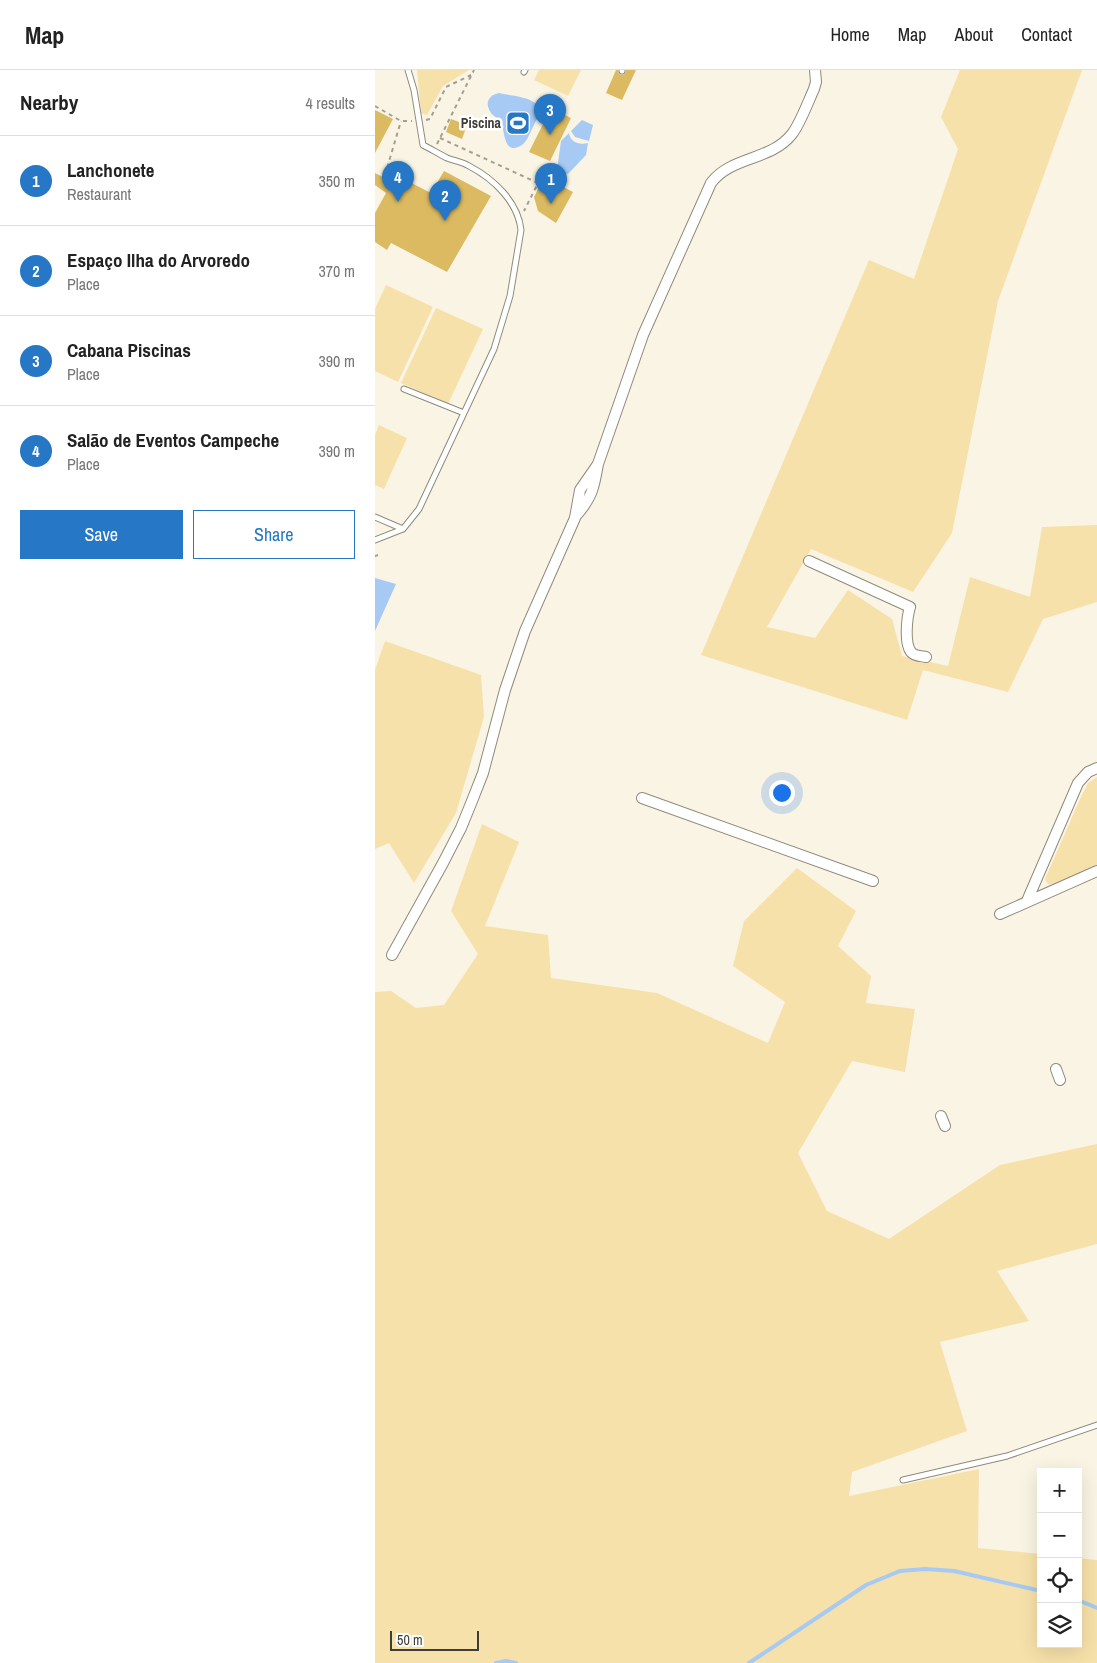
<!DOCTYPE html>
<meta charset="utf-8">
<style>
:root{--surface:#fff;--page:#f2f2f2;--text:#222;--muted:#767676;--line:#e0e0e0;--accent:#2677c6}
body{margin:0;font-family:"Archivo Narrow",sans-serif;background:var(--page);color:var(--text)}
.controls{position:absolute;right:15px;bottom:15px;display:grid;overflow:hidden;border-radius:0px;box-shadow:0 5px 20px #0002}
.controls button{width:45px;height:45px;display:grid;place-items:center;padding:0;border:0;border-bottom:1px solid var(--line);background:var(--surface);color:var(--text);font:25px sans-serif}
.scale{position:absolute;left:15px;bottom:12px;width:89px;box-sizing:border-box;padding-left:5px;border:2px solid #3f3c36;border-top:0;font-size:14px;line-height:18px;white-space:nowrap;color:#3f3c36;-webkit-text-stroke:4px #fff;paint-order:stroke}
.you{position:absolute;left:406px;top:722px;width:18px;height:18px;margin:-12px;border:4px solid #fff;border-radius:50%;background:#1a73e8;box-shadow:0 0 0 8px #1a73e833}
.badge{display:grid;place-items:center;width:32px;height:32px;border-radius:50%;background:var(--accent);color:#fff;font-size:16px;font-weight:700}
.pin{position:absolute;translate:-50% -41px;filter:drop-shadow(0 1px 2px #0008)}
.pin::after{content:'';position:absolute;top:26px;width:18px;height:15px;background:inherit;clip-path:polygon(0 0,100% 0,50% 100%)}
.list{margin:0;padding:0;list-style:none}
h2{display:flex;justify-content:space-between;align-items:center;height:65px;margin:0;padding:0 20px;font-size:21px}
h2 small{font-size:16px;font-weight:400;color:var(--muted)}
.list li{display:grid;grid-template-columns:32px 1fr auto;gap:15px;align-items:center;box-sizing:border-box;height:90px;padding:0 20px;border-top:1px solid var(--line)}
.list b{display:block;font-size:19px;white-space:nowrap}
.list p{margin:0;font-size:16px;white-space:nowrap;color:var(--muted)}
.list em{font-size:16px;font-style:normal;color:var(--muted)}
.actions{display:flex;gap:10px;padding:15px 20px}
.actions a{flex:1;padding:11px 0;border:1px solid var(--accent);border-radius:0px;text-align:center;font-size:18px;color:var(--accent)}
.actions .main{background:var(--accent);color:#fff}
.icon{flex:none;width:28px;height:28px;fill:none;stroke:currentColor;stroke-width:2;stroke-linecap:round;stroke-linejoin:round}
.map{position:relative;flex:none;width:722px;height:1593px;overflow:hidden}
header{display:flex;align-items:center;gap:30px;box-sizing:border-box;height:70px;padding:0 25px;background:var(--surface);border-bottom:1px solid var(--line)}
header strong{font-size:24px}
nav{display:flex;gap:28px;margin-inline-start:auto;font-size:18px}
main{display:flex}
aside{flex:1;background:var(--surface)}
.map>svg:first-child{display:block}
.green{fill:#f7e1aa}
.water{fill:#a6caf3}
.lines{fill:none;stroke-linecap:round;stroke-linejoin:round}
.stream{stroke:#a6caf3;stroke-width:4}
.building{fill:#dbba61}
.service-casing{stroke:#908a7c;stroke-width:7}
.minor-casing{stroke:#908a7c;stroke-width:12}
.path{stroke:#a49f94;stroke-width:2;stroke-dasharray:4 4;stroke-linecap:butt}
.service{stroke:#fff;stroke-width:5}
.minor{stroke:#fff;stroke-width:10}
.labels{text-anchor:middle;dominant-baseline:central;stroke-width:5;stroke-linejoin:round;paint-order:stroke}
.poi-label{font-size:14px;font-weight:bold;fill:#3f3c36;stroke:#fff;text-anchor:end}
</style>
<header>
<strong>Map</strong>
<nav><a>Home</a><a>Map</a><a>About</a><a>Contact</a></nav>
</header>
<main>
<aside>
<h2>Nearby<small>4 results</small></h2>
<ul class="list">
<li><span class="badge">1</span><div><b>Lanchonete</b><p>Restaurant</p></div><em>350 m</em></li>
<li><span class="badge">2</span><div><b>Espaço Ilha do Arvoredo</b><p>Place</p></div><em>370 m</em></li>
<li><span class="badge">3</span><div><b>Cabana Piscinas</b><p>Place</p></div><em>390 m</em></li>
<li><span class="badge">4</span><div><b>Salão de Eventos Campeche</b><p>Place</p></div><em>390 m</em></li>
</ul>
<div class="actions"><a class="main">Save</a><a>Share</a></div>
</aside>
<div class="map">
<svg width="722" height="1593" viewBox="0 0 722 1593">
<rect width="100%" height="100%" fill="#faf4e4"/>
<path class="green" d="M42,0H94L68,16L52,45L46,43Z
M164,0H206L193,26L159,10Z
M585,0H707L623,231L577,463L538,522L436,479L392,557L440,568L473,520L517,549L527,586L573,596L595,507L655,527L667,457L722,455V532L668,549L633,622L548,600L532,650L326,585L494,190L539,209L583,79L566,47Z
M11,215L58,237L23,312L0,301V239Z
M61,238L108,259L73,334L26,313Z
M4,355L32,368L9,419L0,415V365Z
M10,571L106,605L109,647L81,743L39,813L14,773L0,779V600Z
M722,707V797L678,815L673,814L670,809L705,729L713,713Z
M107,754L144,772L110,856L173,865L176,908L282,923L393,973L410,932L358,896L369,851L422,798L481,841L463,876L496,906L491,933L540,939L530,1002L477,991L423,1083L452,1141L514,1169L625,1095L722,1074V1174L622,1201L654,1251L565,1272L592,1361L477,1402L474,1426L604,1399L603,1478L666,1484V1574H703V1488L722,1490V1593H0V922L16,921L41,938L69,935L103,884L76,841Z"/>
<path class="water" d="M124,23C136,26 169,27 164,44C163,48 160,52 159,55C156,60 154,67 150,72C148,75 144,77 140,78C128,79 130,60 126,53C124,48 119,47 116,43C109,33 114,25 124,23Z
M207,50L218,55L214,71L200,67L196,61Z
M194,63C196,73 204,75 213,73L211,85L193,104L182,100L186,71Z
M0,508L21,514L0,561Z"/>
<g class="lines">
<path class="stream" d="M703,1530L722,1538
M121,1593L131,1591L141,1593
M374,1593L491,1515L525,1501L550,1499L579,1501L666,1521"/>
</g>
<path class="building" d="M241,0H243L244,4L247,5L250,4L251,0H261L247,30L231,23Z
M176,38L196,48L175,91L154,82Z
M0,40L18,49L0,83Z
M76,49L92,55L87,69L71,62Z
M69,101L116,126L72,202L16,173L12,180L0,172V143L11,123L0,115V103L12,109L15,102L56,123Z
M177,111L198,122L181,153L163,141L159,127L164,117Z"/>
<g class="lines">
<g class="service-casing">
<path id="service" d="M247,1V0
M149,2L150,0
M29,319L89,343
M0,447L28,459
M0,470L28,459L44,439L119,279L135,226L146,160C143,132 119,109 94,96C87,92 80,91 72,88C64,84 56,79 48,75L39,20L33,0
M528,1410L632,1386L722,1355"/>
</g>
<g class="minor-casing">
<path id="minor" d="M200,447C217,428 219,418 223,394L268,265L336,113C356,86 396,91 417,64C425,54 433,32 439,19L441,12L440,0
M434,491L535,537C532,547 529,573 536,582C539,586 546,586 551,587
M267,728L498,811
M652,831L703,713L713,702L722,698
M625,844L722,801
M17,885L68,793L86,758L97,731L108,703L130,620L150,561L200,448L205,420L223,394
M681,999L685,1010
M566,1046L570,1056"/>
</g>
<path class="path" d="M0,36L26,51H37
M51,50L55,49L71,17L96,5
M65,68L163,113L149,141
M62,74L99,0
M10,105L26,51
M0,486L3,485"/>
<use href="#service" class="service"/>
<use href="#minor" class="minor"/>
</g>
<defs>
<g id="stadium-square" transform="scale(1.25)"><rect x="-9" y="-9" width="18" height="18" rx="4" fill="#2677c6" stroke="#fff"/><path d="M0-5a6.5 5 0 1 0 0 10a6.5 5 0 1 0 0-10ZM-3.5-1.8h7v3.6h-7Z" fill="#fff"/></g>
</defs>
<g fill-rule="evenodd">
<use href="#stadium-square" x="143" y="53"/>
</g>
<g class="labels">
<g class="poi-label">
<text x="126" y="53">Piscina</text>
</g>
</g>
</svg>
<div class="controls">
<button>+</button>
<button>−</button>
<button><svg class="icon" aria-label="locate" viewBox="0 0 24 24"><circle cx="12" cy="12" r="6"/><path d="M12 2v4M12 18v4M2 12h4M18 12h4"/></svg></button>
<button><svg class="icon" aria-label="layers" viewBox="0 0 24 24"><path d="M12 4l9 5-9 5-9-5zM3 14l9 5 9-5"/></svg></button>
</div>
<div class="scale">50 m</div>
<div class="you"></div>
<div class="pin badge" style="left:176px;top:134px">1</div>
<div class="pin badge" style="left:70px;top:151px">2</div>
<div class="pin badge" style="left:175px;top:65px">3</div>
<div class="pin badge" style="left:23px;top:132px">4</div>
</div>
</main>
